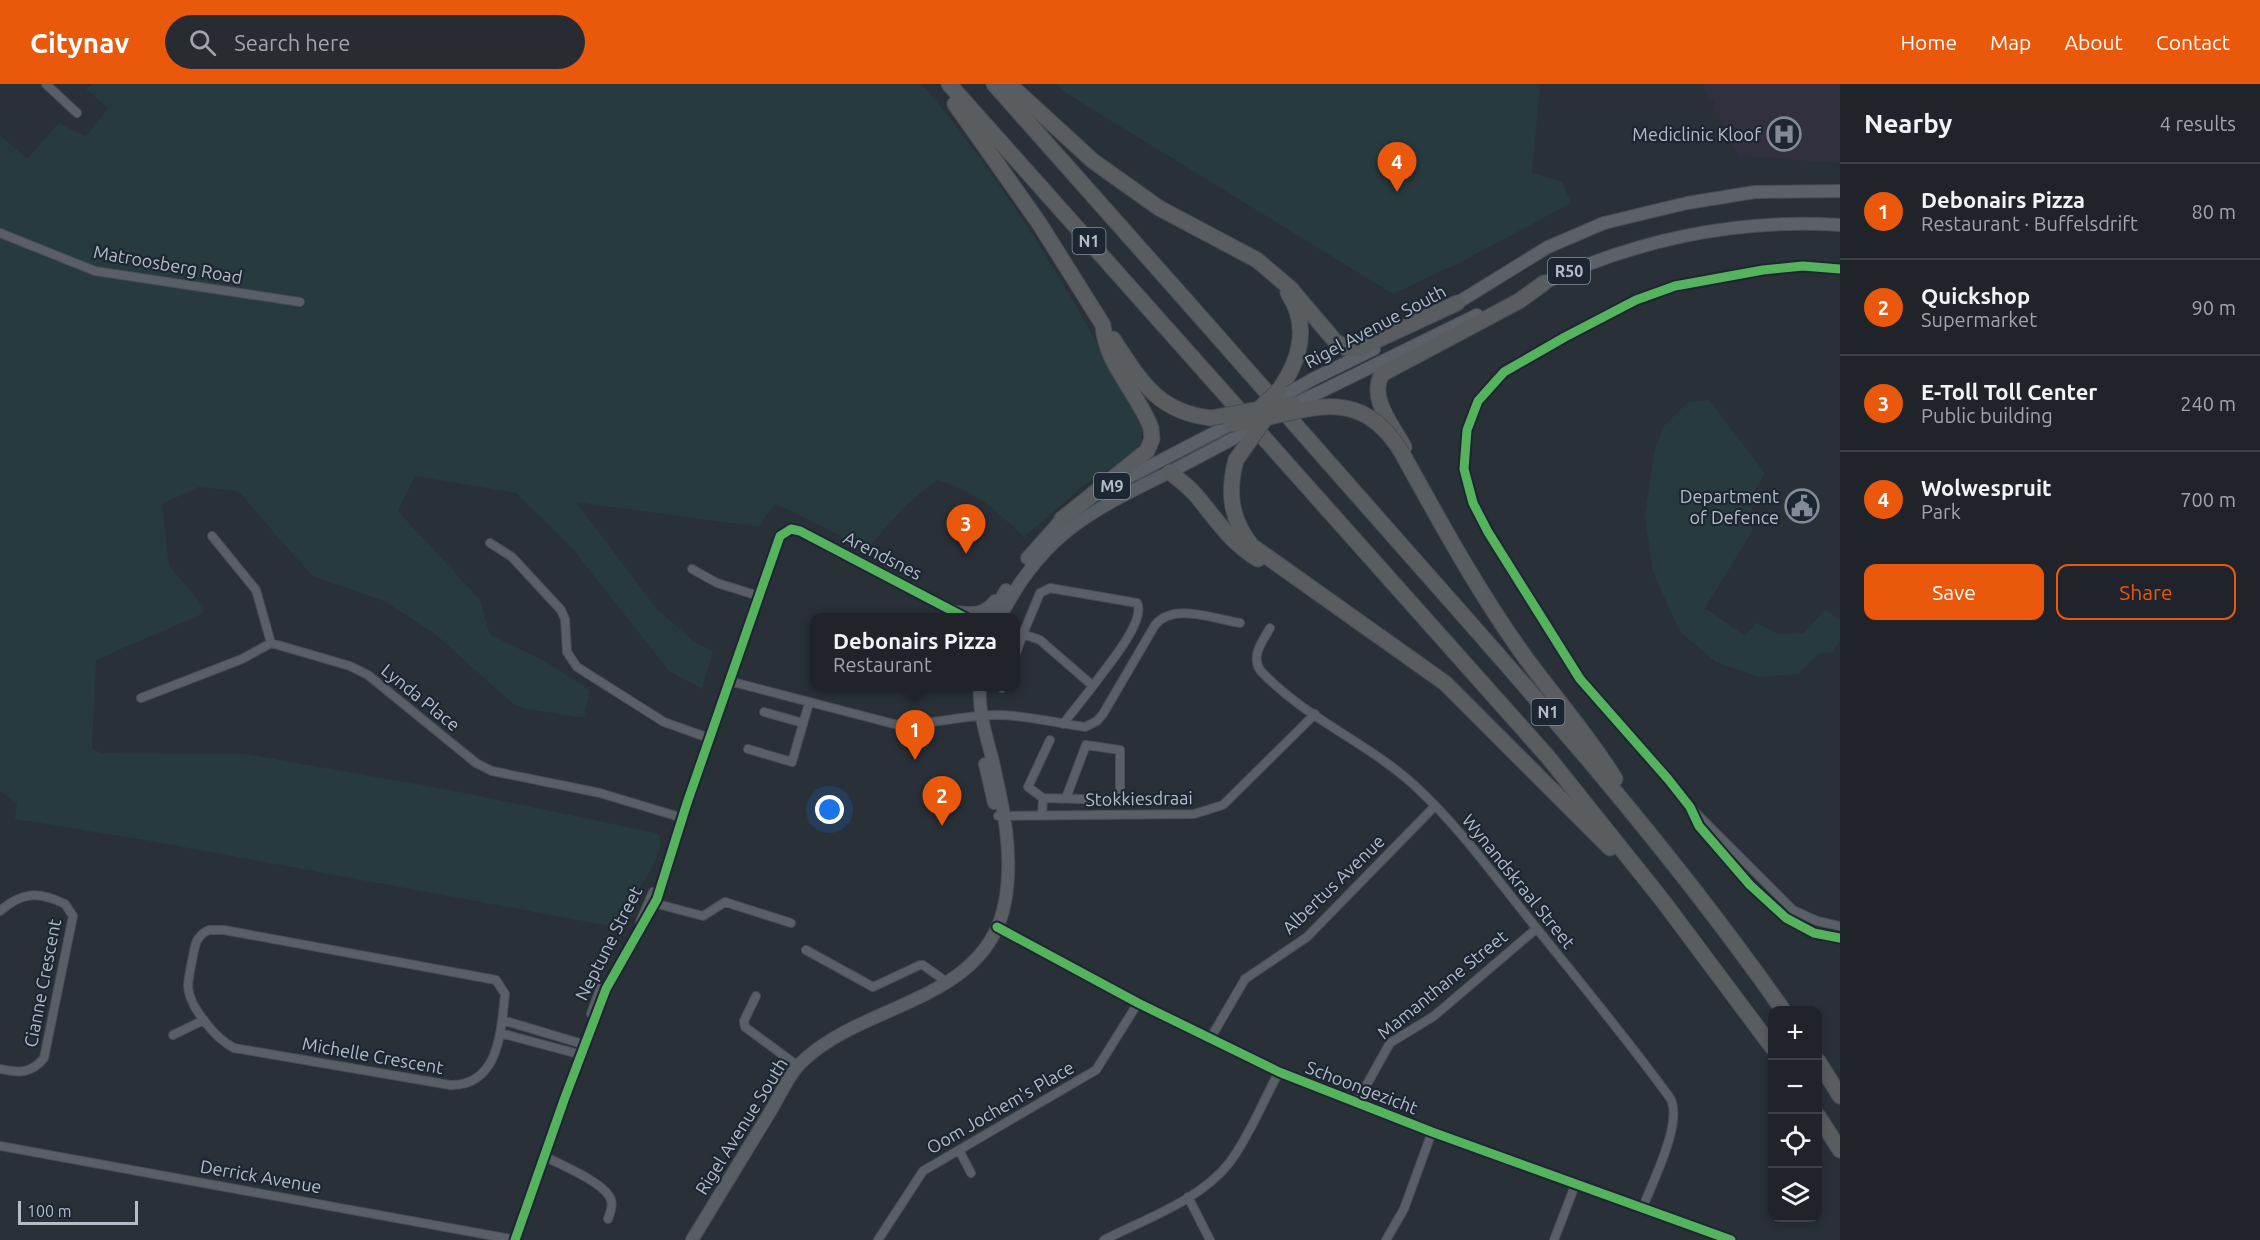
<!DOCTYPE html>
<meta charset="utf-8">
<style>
:root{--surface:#20242a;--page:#282c32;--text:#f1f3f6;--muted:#a2a4a8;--line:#3d4147;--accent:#ea580c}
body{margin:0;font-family:Ubuntu,sans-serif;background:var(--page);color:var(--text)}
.controls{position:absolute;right:18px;bottom:18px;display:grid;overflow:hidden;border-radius:12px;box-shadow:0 3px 9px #0003}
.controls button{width:54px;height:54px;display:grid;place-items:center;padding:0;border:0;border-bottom:2px solid var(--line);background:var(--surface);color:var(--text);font:30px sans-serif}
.scale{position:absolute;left:18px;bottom:15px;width:120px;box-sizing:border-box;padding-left:6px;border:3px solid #b4bcc9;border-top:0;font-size:16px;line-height:21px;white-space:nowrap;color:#b4bcc9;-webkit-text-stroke:4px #1d2633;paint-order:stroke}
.you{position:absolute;left:830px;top:726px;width:21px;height:21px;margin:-15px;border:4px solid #fff;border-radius:50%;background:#1a73e8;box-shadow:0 0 0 9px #1a73e833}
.badge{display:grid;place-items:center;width:39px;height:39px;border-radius:50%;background:var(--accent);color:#fff;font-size:20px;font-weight:700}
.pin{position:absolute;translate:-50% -50px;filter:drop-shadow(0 2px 3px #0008)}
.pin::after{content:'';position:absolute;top:32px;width:21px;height:18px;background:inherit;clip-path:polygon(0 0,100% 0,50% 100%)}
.popup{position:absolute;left:810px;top:529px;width:210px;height:78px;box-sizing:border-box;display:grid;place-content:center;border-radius:12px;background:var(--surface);filter:drop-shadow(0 2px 4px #0005);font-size:20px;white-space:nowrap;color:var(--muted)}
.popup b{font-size:22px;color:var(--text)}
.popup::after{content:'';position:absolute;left:50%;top:100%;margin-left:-12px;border:12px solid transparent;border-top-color:var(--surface)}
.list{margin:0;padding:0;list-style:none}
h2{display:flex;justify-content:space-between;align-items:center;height:78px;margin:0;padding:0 24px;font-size:26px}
h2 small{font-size:20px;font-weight:400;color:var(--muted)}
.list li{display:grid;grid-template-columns:39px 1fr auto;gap:18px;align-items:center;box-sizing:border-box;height:96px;padding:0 24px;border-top:2px solid var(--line)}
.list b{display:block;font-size:22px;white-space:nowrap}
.list p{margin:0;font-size:20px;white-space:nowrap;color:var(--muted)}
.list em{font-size:20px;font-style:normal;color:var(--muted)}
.actions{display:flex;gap:12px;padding:18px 24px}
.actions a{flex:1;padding:14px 0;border:2px solid var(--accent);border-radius:12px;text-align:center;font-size:21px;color:var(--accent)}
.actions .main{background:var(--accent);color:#fff}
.icon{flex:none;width:33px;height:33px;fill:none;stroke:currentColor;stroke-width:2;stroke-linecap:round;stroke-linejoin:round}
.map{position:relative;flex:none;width:1840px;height:1156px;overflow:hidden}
header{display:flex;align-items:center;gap:36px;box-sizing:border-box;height:84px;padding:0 30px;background:var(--accent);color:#fff}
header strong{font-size:28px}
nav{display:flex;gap:33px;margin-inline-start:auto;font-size:21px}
.search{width:420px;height:54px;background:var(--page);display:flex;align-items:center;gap:15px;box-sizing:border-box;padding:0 21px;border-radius:33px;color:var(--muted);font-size:22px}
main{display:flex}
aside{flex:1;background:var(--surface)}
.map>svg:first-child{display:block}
.medical{fill:#31303e}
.green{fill:#273a3e}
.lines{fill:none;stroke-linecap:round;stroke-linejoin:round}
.minor-casing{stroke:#484c53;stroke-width:10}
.secondary-casing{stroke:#484c53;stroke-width:14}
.primary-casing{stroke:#484c55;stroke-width:14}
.motorway-casing{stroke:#474c53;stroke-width:17}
.minor{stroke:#5a5e66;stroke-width:8}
.secondary{stroke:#595d64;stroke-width:12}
.primary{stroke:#5c6168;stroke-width:12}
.motorway{stroke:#5a5d60;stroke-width:15}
.primary-bridge-casing{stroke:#484c55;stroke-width:14;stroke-linecap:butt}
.motorway-bridge-casing{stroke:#474c53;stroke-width:17;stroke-linecap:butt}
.primary-bridge{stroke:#5c6168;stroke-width:12}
.motorway-bridge{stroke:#5a5d60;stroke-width:15}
.cycleway-casing{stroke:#1d2633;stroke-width:13}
.cycleway{stroke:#56b35d;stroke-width:9}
.labels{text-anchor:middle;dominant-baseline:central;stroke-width:4.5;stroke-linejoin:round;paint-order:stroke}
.shield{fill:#1d2633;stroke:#878f9c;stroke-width:1.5}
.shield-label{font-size:16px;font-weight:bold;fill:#b4bcc9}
.poi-label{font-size:18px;fill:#b4bcc9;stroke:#1d2633;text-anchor:end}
.street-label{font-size:18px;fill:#b4bcc9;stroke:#1d2633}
</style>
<header>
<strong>Citynav</strong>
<div class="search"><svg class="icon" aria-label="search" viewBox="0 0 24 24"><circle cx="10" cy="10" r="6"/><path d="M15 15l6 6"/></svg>Search here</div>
<nav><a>Home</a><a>Map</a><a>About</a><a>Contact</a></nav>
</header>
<main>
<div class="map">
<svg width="1840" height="1156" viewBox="0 0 1840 1156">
<rect width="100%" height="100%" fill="#2a3038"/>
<path class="medical" d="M1702,0H1840V79L1738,72L1718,28L1714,27L1715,19L1708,13Z"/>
<path class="green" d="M92,0H922C1010,105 1079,220 1141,342L1142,357L1133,370L1083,402L1024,453C995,426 977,407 937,396L906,421L867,465L776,420L764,434L760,443L576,418L656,524L693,557L713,567L702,605L669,587L572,464L516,409L415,392L398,427L480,516L490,551L543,576L590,606L584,634L527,625L512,619L434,549L384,517L312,492L238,407L199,403L162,420L169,482L204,523L202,530L96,576L92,664L100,669L246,670L450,706L656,749L660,752C664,780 626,820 610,842L151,757L15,735L17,719L0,707V51L27,75L59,39L86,53L108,24L86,5Z
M1057,0H1540L1532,89L1562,98L1571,119L1461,178L1393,210L1066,9Z
M1709,316L1765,389L1752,411V448L1705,524L1745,552L1757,539L1778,550L1804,549L1825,526L1840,536V556L1832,568L1818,570L1799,590L1759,593L1716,578L1680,548L1653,488L1645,432L1654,368L1664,342L1688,318Z"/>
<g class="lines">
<g class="minor-casing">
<path id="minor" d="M46,0L77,29
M0,149L95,187L300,218
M1840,185L1803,182L1763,186L1675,202L1636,216L1565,253L1504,288L1478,317L1467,346L1464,385L1473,419L1488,448L1580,595L1668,695L1690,723L1699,742L1750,801L1786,834L1814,849L1840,854
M212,452L256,506L271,559
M490,459L512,473L561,526L565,535L567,568L577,583L664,638L709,654
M692,485L717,499L759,512
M1270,544C1262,558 1251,571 1260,586C1303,633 1367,658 1414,701C1461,744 1497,796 1538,846C1583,902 1628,956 1670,1014C1684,1037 1652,1099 1643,1123
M1023,550L1040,509L1050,504L1137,519C1147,537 1104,586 1093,602
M1016,569L1023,550L1040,556L1093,602L1063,640
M729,597L894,640C928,642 962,631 997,631C1026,631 1056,639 1085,643L1097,637L1103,630L1155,541C1173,518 1214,535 1240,539
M1002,604L1003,602
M141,614L242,575L271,559L350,582L368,591L476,679L492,687L600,709L683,734
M764,628L803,639
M748,665L792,678L809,619
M1043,714L1028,703L1050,656
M1692,725L1793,826L1817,837L1840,842
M1042,731L1043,714L1117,716L1120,712V666L1086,661L1066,714
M998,732L1194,730L1223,721L1315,630
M650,818L703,832L725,818L791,839
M0,827C22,808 38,807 65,820L73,832L44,974C31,990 19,989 0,985
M640,838L653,808
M997,843L1138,919L1279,988L1432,1048L1731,1156
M209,846H224L496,896L505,910C501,945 500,1002 450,1001L234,964C216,955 188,922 188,901C189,891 191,882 193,872C195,860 197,851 209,846Z
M806,866L873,903L920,881H923L948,899
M756,912L744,937L745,943L798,982
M591,930L601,903
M502,936L586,961
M500,949L582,971
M173,951L204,936
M1210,955L1245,895L1307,853L1435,722
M1357,1018L1390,959L1434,932L1536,845
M0,1062L516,1156
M959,1066L971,1089
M544,1072C561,1081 600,1097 609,1112C614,1119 611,1127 608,1135
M1188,1113L1210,1156
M515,1156L564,1016L606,905L657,815L687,719L780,452L791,445L800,447L961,530
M878,1156L923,1087L1096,986L1138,919
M1104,1156C1145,1135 1201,1116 1230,1078C1250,1051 1263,1017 1279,988
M1386,1156L1404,1125L1432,1048
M1554,1156L1576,1099"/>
</g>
<g class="secondary-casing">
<path id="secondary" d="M1027,474L1062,435
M956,528C973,530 983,531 995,517
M990,534L1006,506
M1000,534C1041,451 1090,427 1170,388
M985,680L994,719
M692,1156C718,1113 744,1071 770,1028C781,1010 789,989 805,975C867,918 987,917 1005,818C1014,770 1003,721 992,674C986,651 978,627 980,602"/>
</g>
<g class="primary-casing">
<path id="primary" d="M1536,203C1630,157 1735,134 1840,141
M1449,224L1548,163L1604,139L1687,119L1755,108L1840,107
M1313,295L1374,265
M1320,308L1477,231
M1170,388L1240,351
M1112,402L1231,340"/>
</g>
<g class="motorway-casing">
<path id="motorway" d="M949,0L1548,673L1663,817L1772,963
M994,0C1131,154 1267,308 1403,463C1536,613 1668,762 1783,926
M1009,0L1093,77L1159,124L1257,176L1290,204L1335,257L1346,264L1358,265L1457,219
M955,20L1039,139L1103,241C1105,279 1138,309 1151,344L1152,355L1147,367L1062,435
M1113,255C1140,296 1157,328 1211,334
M1279,306C1300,276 1310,242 1288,209
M1404,363C1393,342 1368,314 1382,290L1519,217L1544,199
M1402,369C1440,438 1479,509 1525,573C1555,614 1589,652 1615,695
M1236,376C1227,409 1231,436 1252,462L1445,599L1610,764
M1170,388C1178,395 1187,401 1194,409C1215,433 1230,459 1258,475
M1818,977L1840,1012
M1818,1032L1840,1066"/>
</g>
<use href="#minor" class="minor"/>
<use href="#secondary" class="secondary"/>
<use href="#primary" class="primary"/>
<use href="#motorway" class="motorway"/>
<g class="primary-bridge-casing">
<path id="primary-bridge" d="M1272,318L1313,295
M1286,324L1320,308
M1240,351L1261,339"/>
</g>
<g class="motorway-bridge-casing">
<path id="motorway-bridge" d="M1257,327L1279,306
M1211,334L1292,319
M1231,340C1298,333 1356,292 1402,369
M1236,376L1267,332"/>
</g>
<use href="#primary-bridge" class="primary-bridge"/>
<use href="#motorway-bridge" class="motorway-bridge"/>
<g class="cycleway-casing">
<path id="cycleway" d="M1840,185L1803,182L1763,186L1675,202L1636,216L1565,253L1504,288L1478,317L1467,346L1464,385L1473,419L1488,448L1580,595L1668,695L1690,723L1699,742L1750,801L1786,834L1814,849L1840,854
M997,843L1138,919L1279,988L1432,1048L1731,1156
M515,1156L564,1016L606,905L657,815L687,719L780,452L791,445L800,447L966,534"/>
</g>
<use href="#cycleway" class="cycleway"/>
</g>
<defs>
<g id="hospital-ring" transform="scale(1.725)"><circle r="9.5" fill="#1d2633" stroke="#848b96" stroke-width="1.5"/><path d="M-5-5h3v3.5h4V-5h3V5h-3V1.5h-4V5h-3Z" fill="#848b96"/></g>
<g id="civic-ring" transform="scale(1.725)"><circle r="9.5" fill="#1d2633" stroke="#848b96" stroke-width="1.5"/><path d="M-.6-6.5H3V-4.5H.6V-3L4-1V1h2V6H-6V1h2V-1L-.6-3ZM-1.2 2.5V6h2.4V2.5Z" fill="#848b96"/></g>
</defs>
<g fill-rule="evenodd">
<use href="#hospital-ring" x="1784" y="50"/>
<use href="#civic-ring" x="1802" y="422"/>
</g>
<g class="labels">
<g class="shield">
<rect x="1072.5" y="144" width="33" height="26" rx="4.5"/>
<rect x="1548" y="174" width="42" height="26" rx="4.5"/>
<rect x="1094" y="389" width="36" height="26" rx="4.5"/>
<rect x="1531.5" y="615" width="33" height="26" rx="4.5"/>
</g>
<g class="shield-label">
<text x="1089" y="157">N1</text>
<text x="1569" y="187">R50</text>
<text x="1112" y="402">M9</text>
<text x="1548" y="628">N1</text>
</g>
<g class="poi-label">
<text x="1761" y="50">Mediclinic Kloof</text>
<text x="1779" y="412">Department<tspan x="1779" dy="21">of Defence</tspan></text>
</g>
<g class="street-label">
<text transform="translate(168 180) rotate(10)">Matroosberg Road</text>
<text transform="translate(1375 242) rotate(-28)">Rigel Avenue South</text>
<text transform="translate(883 471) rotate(27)">Arendsnes</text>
<text transform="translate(421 613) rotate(39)">Lynda Place</text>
<text transform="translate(1139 714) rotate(-1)">Stokkiesdraai</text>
<text transform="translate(1519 797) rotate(51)">Wynandskraal Street</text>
<text transform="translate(1333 800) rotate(-44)">Albertus Avenue</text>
<text transform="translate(608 859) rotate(-63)">Neptune Street</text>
<text transform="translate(42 899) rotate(-79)">Cianne Crescent</text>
<text transform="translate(1442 900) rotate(-39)">Mamanthane Street</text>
<text transform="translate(373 971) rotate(10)">Michelle Crescent</text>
<text transform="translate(1362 1003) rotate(21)">Schoongezicht</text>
<text transform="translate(1000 1023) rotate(-30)">Oom Jochem's Place</text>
<text transform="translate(741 1042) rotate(-58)">Rigel Avenue South</text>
<text transform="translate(261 1092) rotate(10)">Derrick Avenue</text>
</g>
</g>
</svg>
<div class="controls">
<button>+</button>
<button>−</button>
<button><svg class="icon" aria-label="locate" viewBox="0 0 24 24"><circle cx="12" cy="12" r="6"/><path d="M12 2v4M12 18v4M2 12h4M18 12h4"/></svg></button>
<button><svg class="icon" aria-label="layers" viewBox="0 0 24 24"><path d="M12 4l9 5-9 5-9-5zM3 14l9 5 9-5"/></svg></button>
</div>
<div class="scale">100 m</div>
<div class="you"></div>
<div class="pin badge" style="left:915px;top:676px">1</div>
<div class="popup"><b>Debonairs Pizza</b>Restaurant</div>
<div class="pin badge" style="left:942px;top:742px">2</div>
<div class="pin badge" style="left:966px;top:470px">3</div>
<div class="pin badge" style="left:1397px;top:108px">4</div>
</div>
<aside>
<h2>Nearby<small>4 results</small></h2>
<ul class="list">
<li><span class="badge">1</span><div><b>Debonairs Pizza</b><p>Restaurant · Buffelsdrift</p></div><em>80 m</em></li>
<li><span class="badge">2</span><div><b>Quickshop</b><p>Supermarket</p></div><em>90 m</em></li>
<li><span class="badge">3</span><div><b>E-Toll Toll Center</b><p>Public building</p></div><em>240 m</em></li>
<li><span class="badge">4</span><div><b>Wolwespruit</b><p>Park</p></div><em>700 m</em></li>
</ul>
<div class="actions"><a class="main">Save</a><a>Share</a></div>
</aside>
</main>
